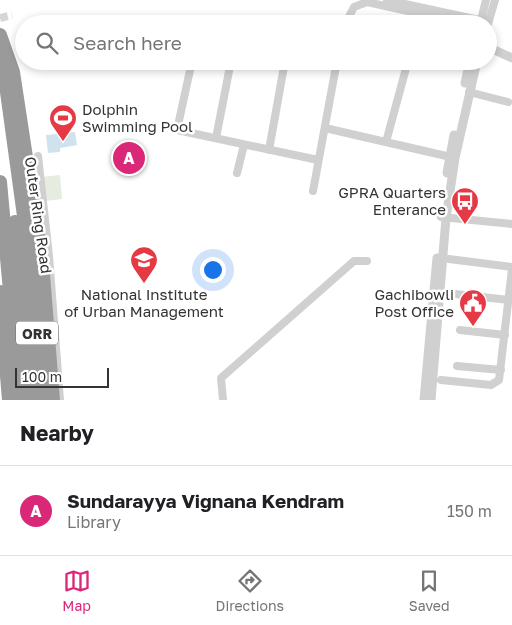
<!DOCTYPE html>
<style>
:root{--surface:#fff;--page:#f6f6f6;--text:#202124;--muted:#757577;--line:#e0e0e0;--accent:#db2777}
body{margin:0;font-family:"Golos Text",sans-serif;background:var(--page);color:var(--text)}
.scale{position:absolute;left:15px;bottom:12px;width:94px;box-sizing:border-box;padding-left:5px;border:2px solid #333;border-top:0;font-size:14px;line-height:18px;white-space:nowrap;color:#333;-webkit-text-stroke:4px #fff;paint-order:stroke}
.you{position:absolute;left:212px;top:269px;width:18px;height:18px;margin:-12px;border:4px solid #fff;border-radius:50%;background:#1a73e8;box-shadow:0 0 0 8px #1a73e833}
.badge{display:grid;place-items:center;width:32px;height:32px;border-radius:50%;background:var(--accent);color:#fff;font-size:16px;font-weight:700}
.pin{position:absolute;translate:-50% -50%;border:2px solid #fff;box-shadow:0 1px 5px #0006}
.list{margin:0;padding:0;list-style:none}
h2{display:flex;justify-content:space-between;align-items:center;height:65px;margin:0;padding:0 20px;font-size:21px}
h2 small{font-size:16px;font-weight:400;color:var(--muted)}
.list li{display:grid;grid-template-columns:32px 1fr auto;gap:15px;align-items:center;box-sizing:border-box;height:90px;padding:0 20px;border-top:1px solid var(--line)}
.list b{display:block;font-size:19px;white-space:nowrap}
.list p{margin:0;font-size:16px;white-space:nowrap;color:var(--muted)}
.list em{font-size:16px;font-style:normal;color:var(--muted)}
.icon{flex:none;width:28px;height:28px;fill:none;stroke:currentColor;stroke-width:2;stroke-linecap:round;stroke-linejoin:round}
.map{position:relative;flex:none;width:512px;height:400px;overflow:hidden}
.search{position:absolute;background:var(--surface);box-shadow:0 2px 8px #0003;left:15px;right:15px;top:15px;height:55px;display:flex;align-items:center;gap:12px;box-sizing:border-box;padding:0 18px;border-radius:28px;color:var(--muted);font-size:19px}
.sheet{height:155px;background:var(--surface)}
nav{display:flex;justify-content:space-around;align-items:center;box-sizing:border-box;height:70px;border-top:1px solid var(--line);background:var(--surface);font-size:14px;color:var(--muted)}
nav a{display:grid;justify-items:center;gap:2px}
nav .on{color:var(--accent)}
.map>svg:first-child{display:block}
.green{fill:#e6ecdf}
.water{fill:#cfe2ee}
.lines{fill:none;stroke-linecap:round;stroke-linejoin:round}
.minor-tunnel{stroke:#d6d6d6;stroke-width:8;stroke-dasharray:8 4;stroke-linecap:butt}
.minor{stroke:#d0d0d0;stroke-width:8}
.tertiary{stroke:#d0d0d0;stroke-width:9}
.motorway{stroke:#9a9a9a;stroke-width:14}
.labels{text-anchor:middle;dominant-baseline:central;stroke-width:5;stroke-linejoin:round;paint-order:stroke}
.shield{fill:#fff;stroke:#707070;stroke-width:1}
.shield-label{font-size:14px;font-weight:bold;fill:#333}
.poi-label{font-size:15px;fill:#333;stroke:#fff;text-anchor:end}
.street-label{font-size:15px;fill:#333;stroke:#fff}
</style>
<div class="map">
<svg width="512" height="400" viewBox="0 0 512 400">
<rect width="100%" height="100%" fill="#fff"/>
<path class="green" d="M60,175L62,199L45,201L42,177Z"/>
<path class="water" d="M75,132L77,145L60,148V152L48,153L46,135Z"/>
<g class="lines">
<path class="minor-tunnel" d="M0,18L12,15"/>
<path class="minor" d="M387,0L488,22
M345,24L354,7L367,2L467,24
M419,24L422,14
M480,24L486,0
M488,24L495,0
M192,61L177,130L318,160
M469,92L508,102
M325,128L455,158
M216,138L231,61
M386,142L408,61
M269,150L285,61
M38,156L49,256L60,400
M237,173L244,145
M313,191L337,61
M441,217L512,224
M449,259L512,267
M446,293L509,300
M460,330L505,335
M457,366L501,370
M441,380L491,385L499,380L512,269
M223,400L221,378L354,261H367"/>
<path class="tertiary" d="M488,47L512,58
M465,83L470,61
M447,173L454,135
M424,400L437,258
M431,400L446,218L455,158L477,61"/>
<path class="motorway" d="M0,35L13,72L42,262L53,400
M3,63L31,267L43,400
M0,182L20,400
M15,222L29,400
M0,292L9,400"/>
</g>
<defs>
<g id="stadium-pin" transform="scale(1.4375)"><path d="M0 17L-7.5 6A9.5 9.5 0 1 1 7.5 6Z" fill="#e63946" stroke="#fff"/><path d="M0-5a6.5 5 0 1 0 0 10a6.5 5 0 1 0 0-10ZM-3.5-1.8h7v3.6h-7Z" fill="#fff"/></g>
<g id="bus-pin" transform="scale(1.4375)"><path d="M0 17L-7.5 6A9.5 9.5 0 1 1 7.5 6Z" fill="#e63946" stroke="#fff"/><path d="M-5-6H5V4H4V6H2V4H-2V6H-4V4H-5ZM-3.5-4V0h7V-4ZM-3.5 1.2v1.5H-2V1.2ZM2 1.2v1.5H3.5V1.2Z" fill="#fff"/></g>
<g id="university-pin" transform="scale(1.4375)"><path d="M0 17L-7.5 6A9.5 9.5 0 1 1 7.5 6Z" fill="#e63946" stroke="#fff"/><path d="M0-5L7-2L0 1L-7-2ZM-4 1L0 2.5L4 1V4Q0 6-4 4Z" fill="#fff"/></g>
<g id="civic-pin" transform="scale(1.4375)"><path d="M0 17L-7.5 6A9.5 9.5 0 1 1 7.5 6Z" fill="#e63946" stroke="#fff"/><path d="M-.6-6.5H3V-4.5H.6V-3L4-1V1h2V6H-6V1h2V-1L-.6-3ZM-1.2 2.5V6h2.4V2.5Z" fill="#fff"/></g>
</defs>
<g fill-rule="evenodd">
<use href="#stadium-pin" x="63" y="118"/>
<use href="#bus-pin" x="465" y="201"/>
<use href="#university-pin" x="144" y="260"/>
<use href="#civic-pin" x="473" y="303"/>
</g>
<g class="labels">
<rect class="shield" x="16" y="321.5" width="42" height="23" rx="4"/>
<g class="shield-label">
<text x="37" y="333">ORR</text>
</g>
<g class="poi-label">
<text x="82" y="109" text-anchor="start">Dolphin<tspan x="82" dy="17">Swimming Pool</tspan></text>
<text x="446" y="192">GPRA Quarters<tspan x="446" dy="17">Enterance</tspan></text>
<text x="144" y="294" text-anchor="middle">National Institute<tspan x="144" dy="17">of Urban Management</tspan></text>
<text x="454" y="294">Gachibowli<tspan x="454" dy="17">Post Office</tspan></text>
</g>
<g class="street-label">
<text transform="translate(39 215) rotate(82)">Outer Ring Road</text>
</g>
</g>
</svg>
<div class="scale">100 m</div>
<div class="you"></div>
<div class="pin badge" style="left:129px;top:158px">A</div>
<div class="search"><svg class="icon" aria-label="search" viewBox="0 0 24 24"><circle cx="10" cy="10" r="6"/><path d="M15 15l6 6"/></svg>Search here</div>
</div>
<section class="sheet">
<h2>Nearby<small></small></h2>
<ul class="list">
<li><span class="badge">A</span><div><b>Sundarayya Vignana Kendram</b><p>Library</p></div><em>150 m</em></li>
</ul>
</section>
<nav>
<a class="on"><svg class="icon" aria-label="map" viewBox="0 0 24 24"><path d="M3 6l6-2 6 2 6-2v14l-6 2-6-2-6 2zM9 4v14M15 6v14"/></svg>Map</a>
<a><svg class="icon" aria-label="directions" viewBox="0 0 24 24"><path d="M12 3l9 9-9 9-9-9zM9 14v-3h6M13 9l2 2-2 2"/></svg>Directions</a>
<a><svg class="icon" aria-label="saved" viewBox="0 0 24 24"><path d="M7 4h10v16l-5-4-5 4z"/></svg>Saved</a>
</nav>
